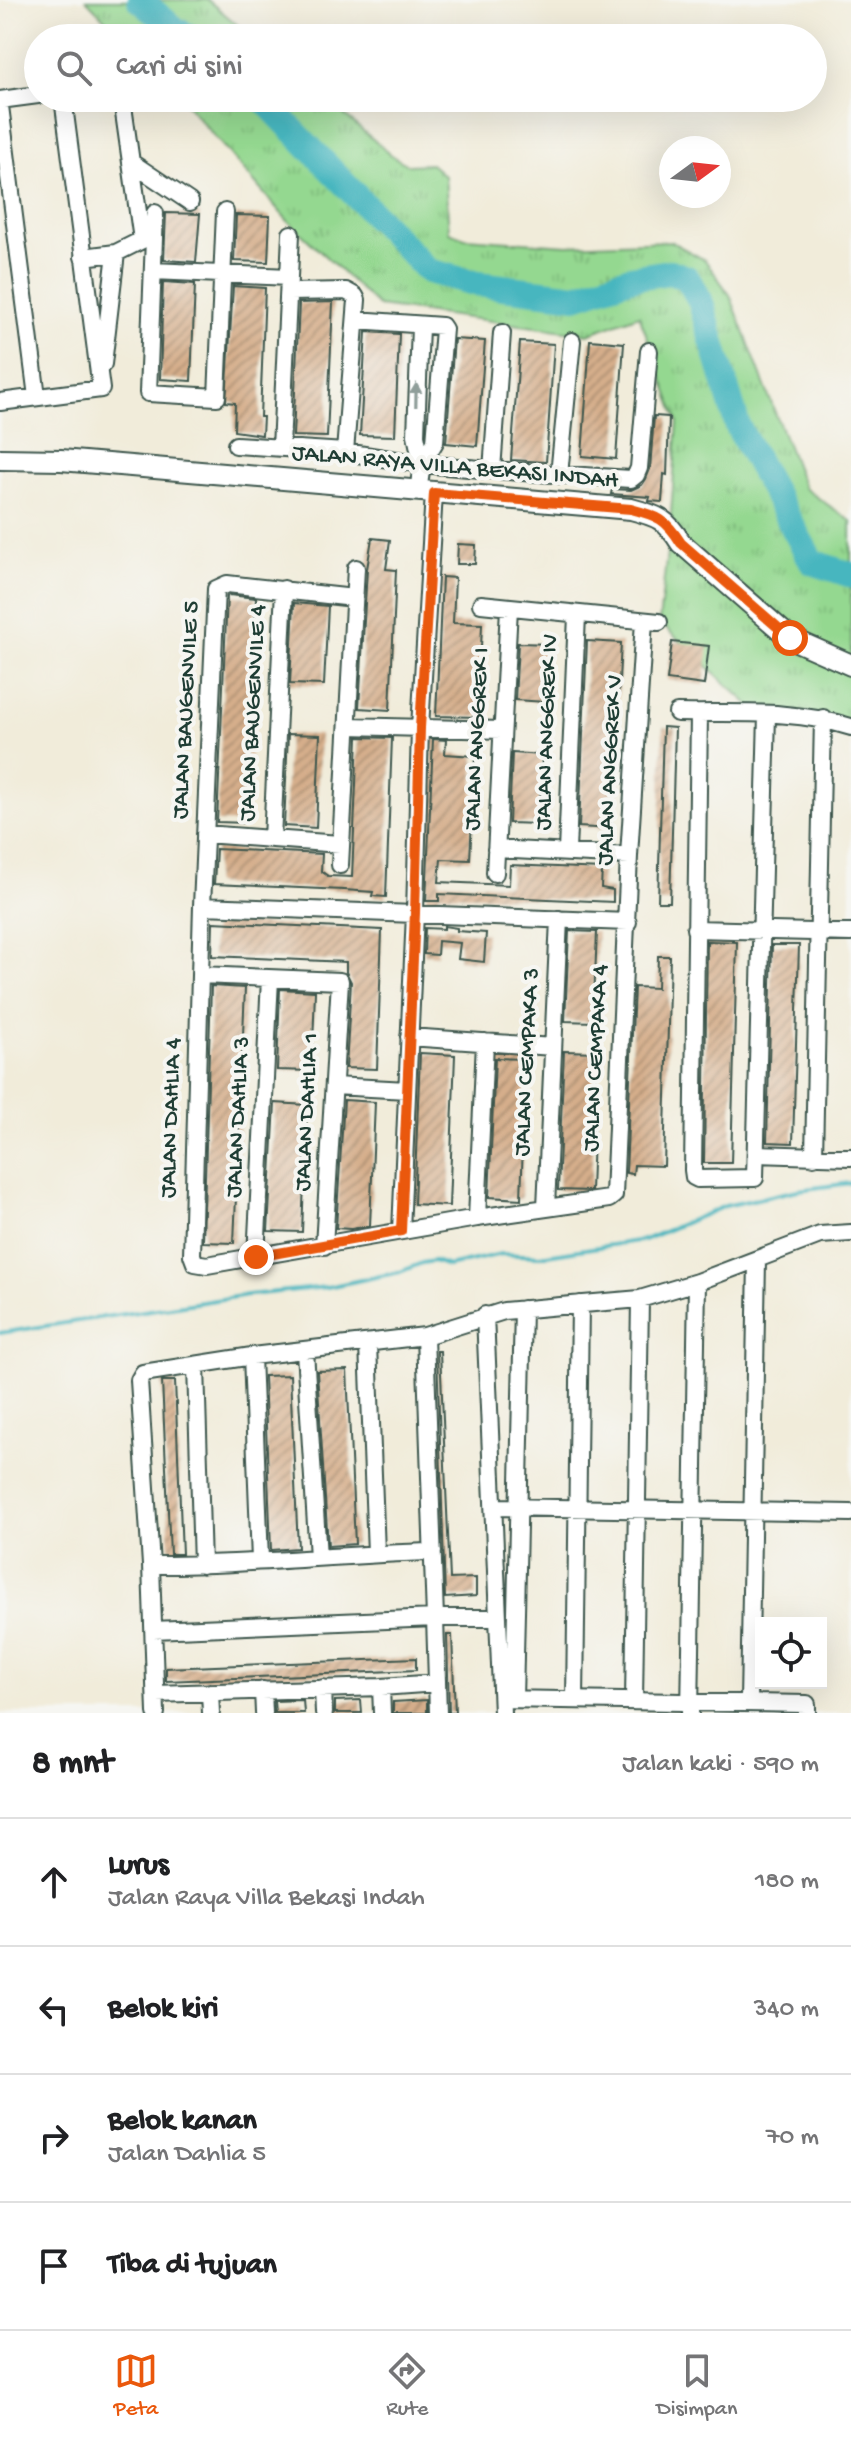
<!DOCTYPE html>
<html lang="id">
<meta charset="utf-8">
<style>
:root{--surface:#fff;--page:#f6f6f6;--text:#202124;--muted:#757577;--line:#e0e0e0;--accent:#ea580c}
body{margin:0;font-family:"Gochi Hand",sans-serif;background:var(--page);color:var(--text)}
.controls{position:absolute;right:24px;bottom:24px;display:grid;overflow:hidden;border-radius:0px;box-shadow:0 8px 32px #0002}
.controls button{width:72px;height:72px;display:grid;place-items:center;padding:0;border:0;border-bottom:2px solid var(--line);background:var(--surface);color:var(--text);font:40px sans-serif}
.compass{position:absolute;left:659px;top:136px;width:72px;height:72px;border-radius:50%;background:var(--surface);box-shadow:0 8px 32px #0002;rotate:75deg}
.stop{position:absolute;width:24px;height:24px;margin:-18px;border:6px solid #ea580c;border-radius:50%;background:#fff}
.stop.end{background:#ea580c;border-color:#fff;box-shadow:0 2px 8px #0008}
.list{margin:0;padding:0;list-style:none}
h2{display:flex;justify-content:space-between;align-items:center;height:104px;margin:0;padding:0 32px;font-size:34px}
h2 small{font-size:26px;font-weight:400;color:var(--muted)}
.list li{display:grid;grid-template-columns:52px 1fr auto;gap:24px;align-items:center;box-sizing:border-box;height:128px;padding:0 32px;border-top:2px solid var(--line)}
.list b{display:block;font-size:30px;white-space:nowrap}
.list p{margin:0;font-size:26px;white-space:nowrap;color:var(--muted)}
.list em{font-size:26px;font-style:normal;color:var(--muted)}
.icon{flex:none;width:44px;height:44px;fill:none;stroke:currentColor;stroke-width:2;stroke-linecap:round;stroke-linejoin:round}
.map{position:relative;flex:none;width:851px;height:1713px;overflow:hidden}
.search{position:absolute;background:var(--surface);box-shadow:0 8px 32px #0002;left:24px;right:24px;top:24px;height:88px;display:flex;align-items:center;gap:20px;box-sizing:border-box;padding:0 28px;border-radius:44px;color:var(--muted);font-size:30px}
.sheet{height:616px;background:var(--surface)}
nav{display:flex;justify-content:space-around;align-items:center;box-sizing:border-box;height:112px;border-top:2px solid var(--line);background:var(--surface);font-size:22px;color:var(--muted)}
nav a{display:grid;justify-items:center;gap:4px}
nav .on{color:var(--accent)}
.map>svg:first-child{display:block}
.grass{fill:url(#grass-tufts);stroke:#5a8a62;stroke-width:2}
.lines{fill:none;stroke-linecap:round;stroke-linejoin:round}
.stream{stroke:#46b6bf;stroke-width:4}
.river{stroke:#46b6bf;stroke-width:26}
.building{fill:url(#building-hatch)}
.minor-casing{stroke:#3e574d;stroke-width:20}
.major-casing{stroke:#3e574d;stroke-width:24}
.minor{stroke:#fff;stroke-width:16}
.major{stroke:#fff;stroke-width:20}
.oneway{fill:#8f9e9a}
.route{stroke:#ea580c;stroke-width:10}
.labels{text-anchor:middle;dominant-baseline:central;stroke-width:8;stroke-linejoin:round;paint-order:stroke}
.street-label{font-size:24px;fill:#1f3d34;stroke:#f6f6f2}
</style>
<div class="map">
<svg width="851" height="1713" viewBox="0 0 851 1713">
<defs>
<pattern id="grass-tufts" width="24" height="20" patternUnits="userSpaceOnUse" patternTransform="scale(2)"><rect width="24" height="20" fill="#94d890"/><path d="M3 7l-1-3M5 7V3M7 7l1-3M15 17l-1-3M17 17v-4M19 17l1-3" fill="none" stroke="#7fba7d"/></pattern>
<pattern id="building-hatch" width="6" height="6" patternUnits="userSpaceOnUse" patternTransform="scale(2)"><rect width="6" height="6" fill="#d5ae8b"/><path d="M-1 1l2-2M0 6l6-6M5 7l2-2" fill="none" stroke="#ac8f72"/></pattern>
</defs>
<rect width="100%" height="100%" fill="#f6f6f2"/>
<filter id="ink" filterUnits="userSpaceOnUse"><feTurbulence type="fractalNoise" baseFrequency=".0125" numOctaves="2"/><feDisplacementMap in="SourceGraphic" scale="16" xChannelSelector="R" yChannelSelector="G"/><feConvolveMatrix kernelMatrix="1 2 1 2 8 2 1 2 1" color-interpolation-filters="sRGB"/></filter>
<filter id="wash" filterUnits="userSpaceOnUse"><feTurbulence type="fractalNoise" baseFrequency=".006" numOctaves="4" result="noise"/><feDisplacementMap in="SourceGraphic" scale="32" xChannelSelector="R" yChannelSelector="G"/><feGaussianBlur stdDeviation="1.8" result="paint"/><feColorMatrix in="noise" values="0 0 0 0 0 0 0 0 0 0 0 0 0 0 0 0 0 1.4 0 .05"/><feComposite in="paint" operator="in"/></filter>
<g filter="url(#wash)">
<rect width="100%" height="100%" fill="#f1ecda"/>
<path class="grass" d="M86,0H208L253,38H123Z
M181,98H324L394,157L408,165L431,164L445,176L449,232L465,238L567,245L670,241L705,260L730,295L804,488L851,521V725L753,708L659,622L670,526L678,421L639,315L588,334L378,306L288,221Z"/>
<g class="lines">
<path class="stream" d="M0,1333L248,1295L327,1287L400,1272L422,1263L434,1261L448,1266L501,1254L540,1256L644,1240L725,1206L798,1190L851,1183"/>
<path class="river" d="M140,0L176,30L192,38
M262,98L428,271L478,284L576,296L630,278L670,272L687,278L700,300L738,427L812,562L851,575"/>
</g>
<g id="blocks">
<path class="building" d="M166,213L200,214L196,262L164,260Z
M236,215L270,216L268,262L234,261Z
M163,282L195,284L191,381L160,379Z
M233,286L265,288L260,417H263L262,435L234,431L235,403L226,402Z
M333,302L327,437L293,436L299,303Z
M366,332L399,334L395,436L360,435Z
M454,339L485,341L477,446L446,443Z
M590,340L624,343L616,459L582,456Z
M520,342L554,344L546,462L511,460Z
M654,416L669,417L667,475L664,474L662,502L649,501L650,497L611,494L612,489L631,490L642,485L646,479L650,469Z
M372,538L390,540L386,569L396,570L390,710L359,708L367,569Z
M458,544L476,545L475,564H457Z
M442,577L455,578L453,623L482,624L478,717L436,716Z
M229,595L256,598L247,823L217,822L227,596Z
M294,603L328,606L324,685L290,684Z
M587,641L621,643L611,829L579,827Z
M672,642L709,646L704,685L667,680Z
M518,643L549,644L546,702L515,700Z
M663,727L675,728L670,902H658Z
M288,734L320,735L316,828L284,826Z
M358,737L392,738L386,897L372,896L373,892L344,890L214,884L216,849L322,854L321,871L328,876L352,877Z
M433,739L446,740L445,754L475,756L470,860L441,859L439,882L509,885L510,865L602,869L601,888L613,890V902L439,894V901H426Z
M512,753L542,755L539,824L509,823Z
M213,922L382,930L377,1069L346,1068L351,982L346,972V962L212,956Z
M444,926L457,928V931L486,933L484,962L458,959L460,943L438,941L437,955L424,954L425,928L444,929Z
M569,931L597,932L593,1022L565,1021Z
M707,941L737,942L731,1163H704Z
M772,945H799L793,1143L767,1142Z
M658,956H670L664,1166L634,1165L633,1174L626,1173L634,987L657,988Z
M211,986L245,988L234,1243L203,1242Z
M280,989L315,991L312,1071L277,1070Z
M564,1051L596,1052L591,1191L558,1190Z
M420,1053L455,1055L449,1206L414,1204Z
M495,1058L526,1059L521,1199L489,1197Z
M344,1100L375,1102L370,1226L351,1229L336,1228Z
M275,1103L307,1105L302,1232L268,1231Z
M437,1351H440L450,1579L476,1578V1596L445,1598Z
M347,1370L355,1544L328,1546L317,1371Z
M290,1375L298,1548L271,1550L264,1376Z
M162,1381H175L182,1554H170Z
M447,1635H452L455,1713H449Z
M416,1658V1670L166,1681V1668Z
M303,1700L304,1713H275L274,1701Z
M361,1700L362,1713H335V1701Z
M427,1700V1713H393V1702Z"/>
</g>
</g>
<g filter="url(#ink)">
<use href="#blocks" fill-opacity="0" stroke="#3e574d" stroke-width="2"/>
<g class="lines">
<g class="minor-casing">
<path id="minor" d="M55,36V38
M0,100L38,95
M0,106L37,397
M132,163L190,202
M155,213L148,393L217,397L225,212
M83,257L116,253L142,240L122,99
M153,271L289,277
M289,292L346,291L355,296L357,300L345,452
M356,320L442,326L444,329L435,442L422,464
M103,364L116,253
M0,402L101,389L63,98
M236,445L345,452L422,464L492,470L631,479L636,475L639,468L649,351
M281,448L291,234
M492,470L502,333
M559,475L572,341
M418,492L422,464L416,435L420,326
M354,598L227,584L216,589L202,906L192,1255L195,1263L207,1265L477,1218L609,1199L614,1195L629,856L644,621
M481,604L659,622
M677,713C735,714 795,709 851,727
M699,714L693,1170L694,1177L698,1179L755,1178L767,714
M348,726L502,730
M205,834L340,844
M272,839L284,589
M496,849L629,856
M567,851L577,615
M340,865L356,568
M495,873L509,608
M202,906L628,922
M695,929L851,933
M201,975L340,981L324,1246
M409,1037L553,1047
M334,1086L407,1090
M756,1154L851,1157
M814,1157L823,718
M546,1207L559,919
M477,1218L485,1042
M401,1231L415,913L420,728L434,493
M256,1257L270,979
M368,1344L376,1553
M305,1351L318,1557
M252,1356L260,1560
M196,1366L202,1565
M494,1507L851,1513
M151,1565C245,1566 339,1554 433,1552
M498,1618L502,1713
M153,1630L435,1618L425,1336
M381,1687L382,1713
M323,1688L324,1713
M263,1690L264,1713
M210,1692L211,1713
M156,1694L381,1687L437,1683
M502,1699L807,1704V1713
M514,1699L523,1309
M575,1700L580,1304
M634,1701L640,1299
M749,1702L757,1260
M156,1713L151,1565L139,1380L143,1373L252,1356L425,1336L504,1311L640,1299L697,1282L820,1235L851,1233
M438,1713L435,1618H498L485,1315
M690,1713L697,1282"/>
</g>
<g class="major-casing">
<path id="major" d="M0,459L61,460L631,509C658,516 666,519 681,543L790,638L851,665"/>
</g>
<use href="#minor" class="minor"/>
<use href="#major" class="major"/>
</g>
<defs><path id="oneway-solid" d="M-6-.8H1V-3.2L6.5 0L1 3.2V.8H-6Z" transform="scale(2)"/></defs>
<use class="oneway" href="#oneway-solid" transform="translate(416 395) rotate(-89)"/>
</g>
<g class="lines" filter="url(#ink)">
<path class="route" d="M256,1257L401,1231L415,913L420,728L434,493L631,509C658,516 666,519 681,543L790,638"/>
</g>
<g class="labels">
<g class="street-label">
<text transform="translate(455 468) rotate(5)">JALAN RAYA VILLA BEKASI INDAH</text>
<text transform="translate(187 710) rotate(-87)">JALAN BAUGENVILE 5</text>
<text transform="translate(254 713) rotate(-87)">JALAN BAUGENVILE 4</text>
<text transform="translate(548 732) rotate(-88)">JALAN ANGGREK IV</text>
<text transform="translate(478 739) rotate(-87)">JALAN ANGGREK I</text>
<text transform="translate(611 770) rotate(-87)">JALAN ANGGREK V</text>
<text transform="translate(597 1058) rotate(-87)">JALAN CEMPAKA 4</text>
<text transform="translate(528 1062) rotate(-87)">JALAN CEMPAKA 3</text>
<text transform="translate(308 1112) rotate(-87)">JALAN DAHLIA 1</text>
<text transform="translate(239 1117) rotate(-87)">JALAN DAHLIA 3</text>
<text transform="translate(172 1118) rotate(-88)">JALAN DAHLIA 4</text>
</g>
</g>
</svg>
<div class="controls">
<button><svg class="icon" aria-label="locate" viewBox="0 0 24 24"><circle cx="12" cy="12" r="6"/><path d="M12 2v4M12 18v4M2 12h4M18 12h4"/></svg></button>
</div>
<svg class="compass" viewBox="-18 -18 36 36"><path d="M0-13l5 13h-10z" fill="#e53935"/><path d="M0 13l5-13h-10z" fill="#757577"/></svg>
<div class="stop" style="left:790px;top:638px"></div>
<div class="stop end" style="left:256px;top:1257px"></div>
<div class="search"><svg class="icon" aria-label="search" viewBox="0 0 24 24"><circle cx="10" cy="10" r="6"/><path d="M15 15l6 6"/></svg>Cari di sini</div>
</div>
<section class="sheet">
<h2>8 mnt<small>Jalan kaki · 590 m</small></h2>
<ul class="list">
<li><svg class="icon" aria-label="ahead" viewBox="0 0 24 24"><path d="M12 20V5M6 11l6-6 6 6"/></svg><div><b>Lurus</b><p>Jalan Raya Villa Bekasi Indah</p></div><em>180 m</em></li>
<li><svg class="icon" aria-label="left" viewBox="0 0 24 24"><path d="M17 20v-9H6M10 6l-5 5 5 5"/></svg><div><b>Belok kiri</b></div><em>340 m</em></li>
<li><svg class="icon" aria-label="right" viewBox="0 0 24 24"><path d="M7 20v-9h11M14 6l5 5-5 5"/></svg><div><b>Belok kanan</b><p>Jalan Dahlia 5</p></div><em>70 m</em></li>
<li><svg class="icon" aria-label="arrive" viewBox="0 0 24 24"><path d="M6 21V4h12l-3 4 3 4H6"/></svg><div><b>Tiba di tujuan</b></div></li>
</ul>
</section>
<nav>
<a class="on"><svg class="icon" aria-label="map" viewBox="0 0 24 24"><path d="M3 6l6-2 6 2 6-2v14l-6 2-6-2-6 2zM9 4v14M15 6v14"/></svg>Peta</a>
<a><svg class="icon" aria-label="directions" viewBox="0 0 24 24"><path d="M12 3l9 9-9 9-9-9zM9 14v-3h6M13 9l2 2-2 2"/></svg>Rute</a>
<a><svg class="icon" aria-label="saved" viewBox="0 0 24 24"><path d="M7 4h10v16l-5-4-5 4z"/></svg>Disimpan</a>
</nav>
